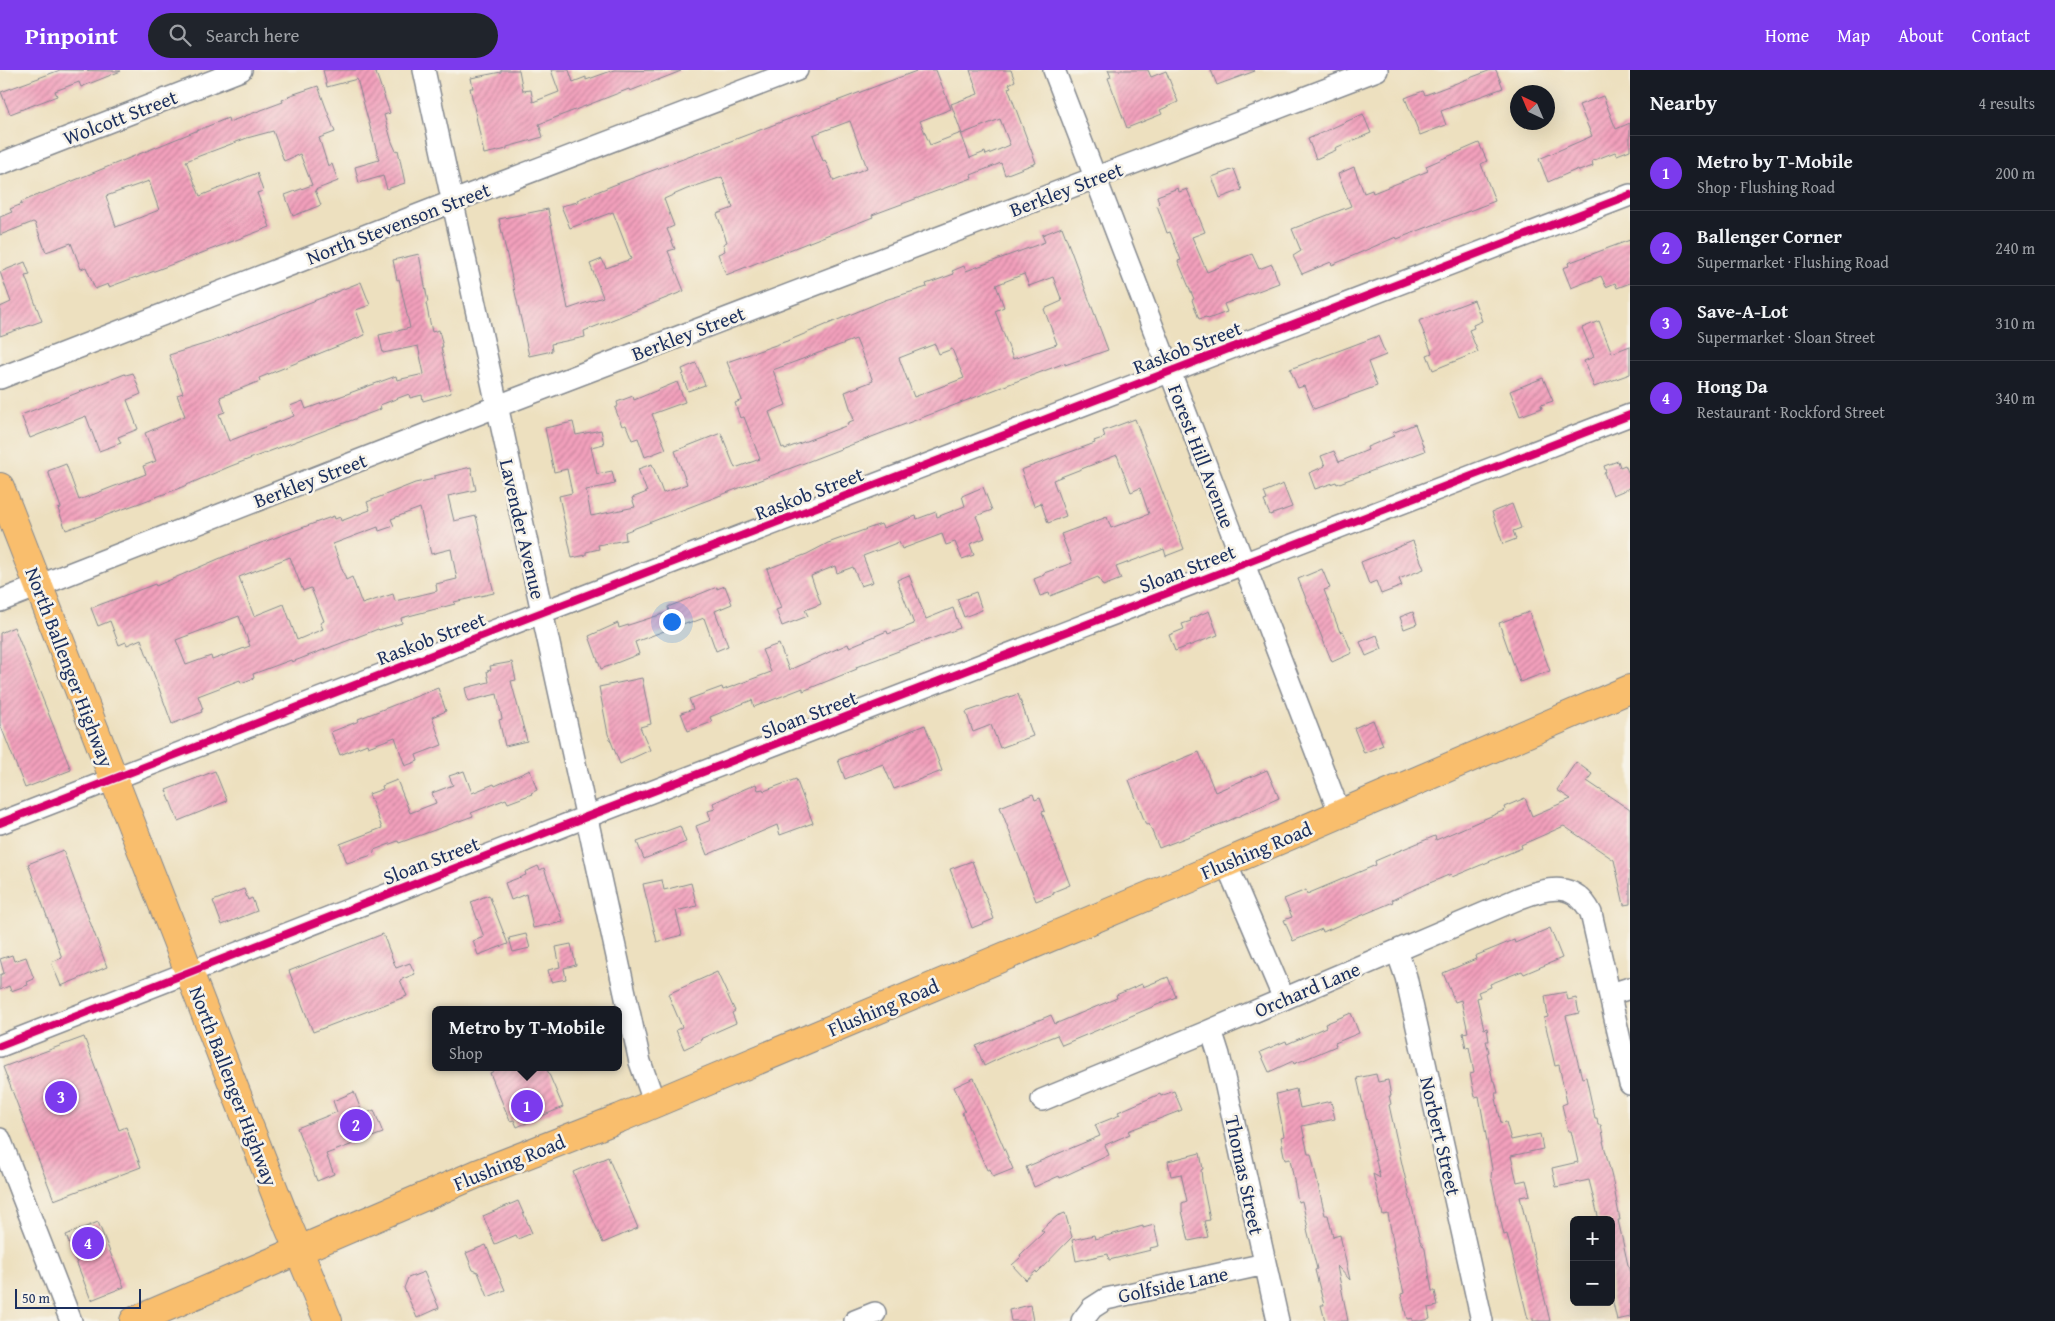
<!DOCTYPE html>
<meta charset="utf-8">
<style>
:root{--surface:#171b24;--page:#20242c;--text:#f1f3f6;--muted:#9ea1a6;--line:#363941;--accent:#7c3aed}
body{margin:0;font-family:"Gentium Book Plus",serif;background:var(--page);color:var(--text)}
.controls{position:absolute;right:15px;bottom:15px;display:grid;overflow:hidden;border-radius:8px;box-shadow:0 5px 20px #0002}
.controls button{width:45px;height:45px;display:grid;place-items:center;padding:0;border:0;border-bottom:1px solid var(--line);background:var(--surface);color:var(--text);font:25px sans-serif}
.compass{position:absolute;left:1510px;top:15px;width:45px;height:45px;border-radius:50%;background:var(--surface);box-shadow:0 5px 20px #0002;rotate:316deg}
.scale{position:absolute;left:15px;bottom:12px;width:126px;box-sizing:border-box;padding-left:5px;border:2px solid #1b2f5e;border-top:0;font-size:14px;line-height:18px;white-space:nowrap;color:#1b2f5e;-webkit-text-stroke:4px #f7f3e8;paint-order:stroke}
.you{position:absolute;left:671px;top:551px;width:18px;height:18px;margin:-12px;border:4px solid #fff;border-radius:50%;background:#1a73e8;box-shadow:0 0 0 8px #1a73e833}
.badge{display:grid;place-items:center;width:32px;height:32px;border-radius:50%;background:var(--accent);color:#fff;font-size:16px;font-weight:700}
.pin{position:absolute;translate:-50% -50%;border:2px solid #fff;box-shadow:0 1px 5px #0006}
.popup{position:absolute;left:432px;top:936px;width:190px;height:65px;box-sizing:border-box;display:grid;place-content:center;border-radius:8px;background:var(--surface);filter:drop-shadow(0 1px 4px #0005);font-size:16px;white-space:nowrap;color:var(--muted)}
.popup b{font-size:19px;color:var(--text)}
.popup::after{content:'';position:absolute;left:50%;top:100%;margin-left:-10px;border:10px solid transparent;border-top-color:var(--surface)}
.list{margin:0;padding:0;list-style:none}
h2{display:flex;justify-content:space-between;align-items:center;height:65px;margin:0;padding:0 20px;font-size:21px}
h2 small{font-size:16px;font-weight:400;color:var(--muted)}
.list li{display:grid;grid-template-columns:32px 1fr auto;gap:15px;align-items:center;box-sizing:border-box;height:75px;padding:0 20px;border-top:1px solid var(--line)}
.list b{display:block;font-size:19px;white-space:nowrap}
.list p{margin:0;font-size:16px;white-space:nowrap;color:var(--muted)}
.list em{font-size:16px;font-style:normal;color:var(--muted)}
.icon{flex:none;width:28px;height:28px;fill:none;stroke:currentColor;stroke-width:2;stroke-linecap:round;stroke-linejoin:round}
.map{position:relative;flex:none;width:1630px;height:1251px;overflow:hidden}
header{display:flex;align-items:center;gap:30px;box-sizing:border-box;height:70px;padding:0 25px;background:var(--accent);color:#fff}
header strong{font-size:24px}
nav{display:flex;gap:28px;margin-inline-start:auto;font-size:18px}
.search{width:350px;height:45px;background:var(--page);display:flex;align-items:center;gap:12px;box-sizing:border-box;padding:0 18px;border-radius:28px;color:var(--muted);font-size:19px}
main{display:flex}
aside{flex:1;background:var(--surface)}
.map>svg:first-child{display:block}
.building{fill:url(#building-hatch);fill-rule:evenodd}
.lines{fill:none;stroke-linecap:round;stroke-linejoin:round}
.minor-casing{stroke:#84888e;stroke-width:24}
.major-casing{stroke:#84888e;stroke-width:30}
.minor{stroke:#fff;stroke-width:21}
.major{stroke:#f9be6d;stroke-width:28}
.cycleway-casing{stroke:#f7f3e8;stroke-width:11}
.cycleway{stroke:#d6006c;stroke-width:8}
.labels{text-anchor:middle;dominant-baseline:central;stroke-width:5;stroke-linejoin:round;paint-order:stroke}
.street-label{font-size:20px;fill:#1b2f5e;stroke:#f7f3e8}
</style>
<header>
<strong>Pinpoint</strong>
<div class="search"><svg class="icon" aria-label="search" viewBox="0 0 24 24"><circle cx="10" cy="10" r="6"/><path d="M15 15l6 6"/></svg>Search here</div>
<nav><a>Home</a><a>Map</a><a>About</a><a>Contact</a></nav>
</header>
<main>
<div class="map">
<svg width="1630" height="1251" viewBox="0 0 1630 1251">
<defs>
<pattern id="building-hatch" width="6" height="6" patternUnits="userSpaceOnUse" patternTransform="scale(1.25)"><rect width="6" height="6" fill="#f3a0bc"/><path d="M-1 1l2-2M0 6l6-6M5 7l2-2" fill="none" stroke="#c4839c"/></pattern>
</defs>
<rect width="100%" height="100%" fill="#f7f3e8"/>
<filter id="ink" filterUnits="userSpaceOnUse"><feTurbulence type="fractalNoise" baseFrequency=".02" numOctaves="2"/><feDisplacementMap in="SourceGraphic" scale="10" xChannelSelector="R" yChannelSelector="G"/><feConvolveMatrix kernelMatrix="1 2 1 2 8 2 1 2 1" color-interpolation-filters="sRGB"/></filter>
<filter id="wash" filterUnits="userSpaceOnUse"><feTurbulence type="fractalNoise" baseFrequency=".0096" numOctaves="4" result="noise"/><feDisplacementMap in="SourceGraphic" scale="20" xChannelSelector="R" yChannelSelector="G"/><feGaussianBlur stdDeviation="1.12" result="paint"/><feColorMatrix in="noise" values="0 0 0 0 0 0 0 0 0 0 0 0 0 0 0 0 0 1.4 0 .05"/><feComposite in="paint" operator="in"/></filter>
<g filter="url(#wash)">
<rect width="100%" height="100%" fill="#ede0bf"/>
<g id="blocks">
<path class="building" d="M60,0L121,1L81,17L79,12L55,21L57,26L10,44L1,22Z
M323,0H375L390,43L384,45L392,72L396,81L398,80L405,113L387,119L383,106L359,113L355,97L379,90L357,9L327,17Z
M501,0H519L523,21L531,20L533,32L559,22L551,0H569L573,12L586,7V10L614,0L681,1L630,21L629,19L539,54L543,67L507,77V79L484,84L470,18H473L471,8L501,2Z
M919,0H936L951,39L920,51L930,75L961,63L970,88L985,82L986,85L1010,75L1000,49L962,64L951,34L978,24L970,0H1011L1015,11L1009,14L1011,17L1008,18L1036,93L1005,105L1001,93L971,105L972,108L872,145L873,147L726,205L718,184L725,181L723,174L727,172L717,144L733,138L722,107L687,119L664,129L674,156L667,159L675,179L668,181L684,221L584,261L585,267L551,274L552,281L529,286L499,149L548,139L568,239L603,227L590,194L602,189L606,198L631,189L613,142L570,158L561,136L578,132L577,130L614,115ZM850,51L867,98L834,111L825,90L823,91L813,65Z
M1108,0H1148L1151,7L1166,1L1178,32L1160,40L1162,44L1127,58L1108,8L1111,7Z
M1211,0H1254L1255,1L1217,15Z
M1491,0H1496L1503,18L1441,41L1446,55L1420,65L1405,28L1423,21L1425,25Z
M318,16L335,62L319,68L328,96L332,94L338,111L315,120L321,135L293,146L285,125L312,115L300,84L284,91L273,61L247,68L186,91L200,126L257,103L263,121L257,123L270,157L136,208V207L109,217L108,214L95,219L86,197L81,199L71,173L46,182L35,153L33,152L0,165V147L12,142L10,139L22,134L21,132L228,48L229,52L283,32L282,30L289,27L288,26ZM149,111L159,140L116,157L106,126Z
M1603,26L1616,59L1630,53V80L1617,85L1615,82L1592,91L1593,96L1579,101L1578,99L1548,112L1539,89L1592,66L1579,35Z
M1363,44L1371,63L1335,78L1336,80L1316,89L1308,69Z
M1479,73L1487,91L1481,94L1495,131L1397,169L1396,167L1332,195L1331,192L1302,204L1293,186L1301,181L1292,159L1351,136L1338,104L1354,97L1364,123L1372,120L1373,123L1428,101L1426,96Z
M1234,99L1242,120L1220,128L1212,107Z
M1178,118L1179,122L1187,119L1205,162L1192,167L1207,202L1252,184L1259,199L1272,194L1279,213L1224,234L1227,242L1208,249L1206,247L1199,249L1192,230L1194,229L1178,191L1181,190L1170,162L1167,163L1157,135L1159,133L1157,126Z
M1062,157L1108,280L1065,295V293L1012,313L625,462L626,470L598,475L599,479L586,482V485L572,488L559,426L572,423L567,399L554,402L545,358L573,352L576,365L601,360L604,374L591,377L597,404L612,401L615,414L586,420L591,446L635,437L632,428L647,422L638,399L652,394L663,423L687,414L675,381L721,363L735,398L760,389L744,347L740,348L735,333L742,330L727,292L790,270L885,230L927,217L926,214L954,204L952,201L964,196L966,201L1045,172L1042,165ZM1024,204L1029,216L1053,207L1062,231L1044,239L1057,274L1013,289L995,241L1004,237L996,215ZM856,269L873,311L845,322L854,350L847,353L848,355L785,379L784,377L782,378L769,342L786,335L773,300ZM935,274L939,284L952,279L964,308L914,327L899,288Z
M1630,170V213L1617,218L1615,213L1606,217L1601,206L1571,218L1563,198L1569,196L1568,193Z
M419,184L428,232L426,233L432,262L439,260L443,277H441L451,323L423,331L422,325L410,328L409,324L380,335L381,339L231,396L175,420L66,460L58,439L61,438L48,401L66,394L79,430L146,404L143,396L156,391L145,363L185,346L177,325L183,323L169,285L211,272L361,212L370,235L356,240L365,265L259,308L260,311L220,327L225,342L219,344L229,371L294,346L290,336L303,331L306,339L396,306L397,310L424,304L418,276L383,283L379,265L410,258L399,209L397,210L393,190Z
M25,192L30,205L25,206L42,251L0,266V237L11,232L0,202Z
M1474,230L1482,251L1473,255L1474,258L1469,260L1478,282L1433,300L1427,285L1432,283L1419,251Z
M1599,251L1612,283L1630,276V304L1594,317L1584,291L1594,287L1582,258Z
M1378,266L1386,285L1368,292L1377,316L1314,339L1304,316L1298,318L1290,299Z
M696,293L705,315L688,321L682,305L684,304L682,299Z
M133,303L141,324L127,330L138,359L118,367L121,373L99,381L86,346L30,368L21,345L125,304L126,305Z
M1543,308L1553,331L1541,335L1542,338L1520,346L1510,321Z
M677,312L685,332L652,344L666,379L645,387L638,368L632,370L626,355L622,356L615,338L618,336L617,332L633,326L634,330Z
M1135,349L1184,479L1166,486L1164,479L1116,497L1121,509L1103,516L1098,507L1050,526L1049,523L1040,526L1034,509L1044,505V503L1072,493L1061,464L1107,447L1111,458L1149,444L1140,418L1131,422L1117,385L1053,410L1066,446L1048,453L1041,433L1034,436L1021,400L1095,373L1094,371L1105,367L1103,361Z
M1415,354L1425,381L1337,414L1336,412L1315,419L1309,403L1325,396L1321,386L1334,381L1339,392L1368,380L1367,377L1394,366L1392,363Z
M1618,391L1620,397L1625,395L1630,406V418L1613,425L1604,403L1606,402L1604,396Z
M471,397L476,420L448,426L454,451L476,446L494,523L454,532L455,534L401,548L402,553L379,560L378,559L292,592L291,590L253,604L254,608L241,613L240,610L198,626L203,639L201,640L202,642L172,654L141,569L127,575L126,572L119,575L110,551L98,556L91,538L155,514L156,516L223,487L334,446L335,449L340,447L341,451L370,440L367,432L415,413L434,409V406ZM420,438L431,484L451,479L457,509L436,514L437,521L395,531L393,524L362,534L352,507L346,510L333,474L378,457L379,461L394,456L391,449ZM290,487L303,521L311,518L324,551L320,553L323,559L297,570L284,534L254,546L239,507ZM239,546L250,576L212,590L211,586L186,595L176,570Z
M1283,414L1292,437L1270,445L1264,431L1267,430L1264,422Z
M983,417L992,440L976,446L985,468L970,474L974,485L962,489L955,472L946,475L942,464L902,479L899,472L863,486L873,512L861,516L853,497L837,503L835,496L811,506L821,534L805,540L808,546L782,556L776,540L781,538L767,499L807,484L828,473L881,454L883,458L916,446L917,449L936,442L937,447L965,436L962,426Z
M1512,434L1521,458L1513,461L1516,469L1503,474L1492,442Z
M1413,471L1424,499L1399,509L1402,516L1381,524L1376,511L1369,514L1361,492Z
M1322,499L1330,518L1324,520L1340,562L1343,561L1352,583L1332,592L1298,509Z
M909,505L926,549L953,538L960,558L856,597L857,599L803,621V618L754,637L752,630L710,647L712,652L688,661L681,643L693,639L689,629L722,617L723,620L771,602L762,580L779,574L789,600L848,574L849,577L887,561L888,564L914,554L897,510Z
M725,516L732,534L715,541L728,576L716,581L704,548L688,554V552L635,572L639,584L601,599L589,566L618,553L619,558L669,542L668,537L717,517V519Z
M976,522L982,540L964,547L957,529Z
M1209,541L1218,565L1175,581L1169,565L1184,559L1182,554L1191,551L1190,549Z
M1413,542L1417,554L1404,559L1400,547Z
M1529,542L1550,601L1520,612L1499,553Z
M14,557L71,700L25,718L0,654V563Z
M1377,565L1382,579L1366,586L1360,572Z
M512,592L516,610L511,611L527,671L505,676L499,650L502,649L497,624L468,631L465,618L489,612L487,601L491,600L490,596Z
M642,608L651,654L640,657L650,680L620,694L608,664L599,617Z
M438,618L446,641L432,647L442,675L416,685L418,691L405,696L395,667L368,677L367,674L340,685L331,662L359,651L358,649Z
M1018,624L1033,666L1000,678L991,655L973,662L966,642Z
M1373,650L1383,675L1364,683L1354,658Z
M925,655L942,701L894,719L883,694L845,709L838,690Z
M1199,682L1215,722L1267,700L1279,728L1226,752L1159,778L1149,754L1146,755L1129,710Z
M1576,692L1592,704L1587,711L1630,740V834L1624,835L1614,790L1564,756L1521,775L1522,778L1452,807L1451,804L1413,820L1392,830L1393,832L1323,862L1322,859L1293,871L1284,850L1292,847L1284,829L1306,820L1307,824L1376,795L1375,791L1396,782L1435,766L1436,770L1505,740L1504,737L1525,728L1532,746L1571,729L1557,720Z
M530,700L537,720L531,723L532,724L508,733L506,729L471,743L473,746L399,773L398,771L374,780V783L369,786L347,793L340,774L382,758L369,724L383,719L382,716L397,710L410,743L436,733L432,723L453,715L449,706L464,701L472,723L494,714L495,716Z
M215,701L227,731L178,751L166,720Z
M796,709L813,753L780,765L777,755L707,785L696,756L711,750L708,741L715,739L713,733L756,714L758,720L763,719L764,721Z
M1033,724L1035,730L1040,728L1045,741L1042,742L1070,815L1053,822L1054,824L1036,831L1000,737Z
M680,756L686,772L644,789L637,772Z
M63,780L107,897L61,916L51,892L62,888L28,794Z
M972,791L994,849L972,858L950,799Z
M538,796L540,800L544,798L563,852L533,858L526,824L511,830L505,813L526,805L525,802Z
M662,810L664,820L691,813L697,836L676,841L682,865L657,872L643,814Z
M244,819L248,830L252,828L257,841L222,855L213,831Z
M489,825L508,874L478,885L473,871L484,867L471,832Z
M1550,858L1562,888L1524,904L1522,901L1490,914L1491,917L1478,922L1480,927L1477,928L1484,959L1487,958L1489,971H1486L1489,982L1487,983L1493,1011H1495L1498,1023H1495L1501,1053L1506,1052L1511,1070L1540,1064L1543,1079L1511,1086L1517,1112L1526,1110L1530,1125L1520,1127L1550,1251H1533V1248L1528,1249L1507,1164L1504,1165L1491,1107L1492,1099L1479,1026L1475,1027L1470,1004L1474,1003L1469,977L1466,978L1463,963L1468,962L1461,930L1455,932L1443,903L1476,889L1475,886L1514,870L1515,873Z
M383,864L396,898L410,893L415,904L400,910L407,926L313,962L289,901Z
M526,864L530,878L513,882L509,868Z
M571,874L576,895L564,898L566,909L551,912L548,900L560,897L556,877Z
M12,885L14,891L26,887L34,909L27,912L28,915L11,921L9,916L0,920V905L4,903L0,889Z
M717,902L735,941L732,943L736,953L700,969L701,971L684,979L676,960L682,957L668,924Z
M1168,907L1176,927L1062,975L1057,965L1009,984L984,996L976,976L1051,945L1055,954L1117,928L1116,925L1142,914L1143,917Z
M1566,922L1568,930L1576,928L1579,943L1566,946L1582,1008L1586,1007L1595,1048H1597L1598,1055H1601L1604,1071H1603L1613,1112L1620,1150H1618L1630,1204V1247L1617,1250L1611,1224V1150H1599L1589,1110L1556,1117L1552,1098L1578,1092L1571,1061H1568L1562,1035L1567,1033L1559,995L1555,996L1544,948L1548,947L1545,926Z
M1351,943L1359,963L1335,973L1336,976L1294,994L1293,991L1269,1002L1260,982L1286,971L1287,974L1326,957L1325,954Z
M84,967L119,1060L126,1057L141,1097L54,1130L3,997Z
M492,997H546L563,1037L517,1057L514,1050L510,1051L490,1003L494,1001Z
M1376,1004L1378,1012L1388,1010L1391,1026H1389L1391,1034L1389,1035L1402,1094L1420,1171L1425,1179L1432,1221H1435L1438,1236L1428,1238L1430,1249L1421,1251H1412V1248L1407,1249L1401,1224L1404,1223L1393,1177H1394L1388,1144L1383,1145L1373,1104L1380,1108L1357,1008Z
M974,1008L1013,1099L993,1107L990,1099L987,1100L980,1084L962,1043L965,1041L954,1017Z
M1296,1019L1300,1038L1331,1031L1335,1049L1302,1056L1308,1084H1311L1325,1145H1328L1333,1167L1340,1165L1350,1210L1337,1196L1348,1251H1325L1321,1235H1324L1315,1200L1317,1199L1307,1159L1308,1158L1302,1131L1298,1132L1290,1089L1285,1090L1282,1076H1283L1281,1067L1284,1066L1276,1024Z
M1174,1021L1182,1040L1128,1061L1130,1064L1105,1075L1109,1085L1060,1108L1059,1106L1034,1117L1026,1097L1100,1066L1095,1055L1120,1045L1118,1042L1160,1024L1161,1026Z
M354,1022L363,1045L374,1040L383,1063L326,1084L334,1104L317,1111L297,1058L337,1042L333,1031Z
M1200,1083L1203,1099L1201,1100L1202,1110L1210,1150L1204,1151L1208,1167L1189,1171L1182,1141V1133L1187,1131L1181,1104L1171,1106L1168,1091Z
M608,1087L638,1158L603,1173L573,1102Z
M518,1131L532,1163L518,1169L516,1165L495,1174L483,1146Z
M1065,1143L1072,1167L1037,1203L1036,1201L1026,1210L1012,1195L1021,1187L1020,1185L1044,1162L1041,1160L1057,1146Z
M98,1152L124,1217L91,1230L66,1165Z
M1154,1155L1159,1176L1150,1178L1151,1180L1109,1190L1108,1184L1076,1191L1072,1170L1094,1165L1095,1169L1143,1156V1158Z
M486,1175L505,1220L488,1227L478,1202L473,1200L466,1183Z
M424,1202L439,1238L417,1248L404,1218L408,1208Z
M1030,1235L1033,1251H1011L1009,1240Z"/>
</g>
</g>
<g filter="url(#ink)">
<use href="#blocks" fill-opacity="0" stroke="#84888e" stroke-width="1"/>
<g class="lines">
<g class="minor-casing">
<path id="minor" d="M424,0L640,992L655,1034
M1054,0L1340,744
M0,94L241,0
M0,308L472,124L797,0
M0,531L516,329L1377,0
M0,753L522,550L1630,125
M1226,793L1284,929
M1397,881L1406,907L1482,1251
M1611,924L1630,918
M1211,960L1219,985L1278,1251
M0,976L568,754L1630,345
M1042,1030L1204,963L1520,828C1548,817 1575,811 1591,843L1630,1014
M0,1069L71,1251
M855,1251L875,1243
M1082,1251L1092,1238L1106,1229L1265,1194"/>
</g>
<g class="major-casing">
<path id="major" d="M0,417L283,1143L328,1251
M134,1251L477,1104L620,1048L1196,806L1630,619"/>
</g>
<use href="#minor" class="minor"/>
<use href="#major" class="major"/>
<g class="cycleway-casing">
<path id="cycleway" d="M0,753L522,550L1630,125
M0,976L568,754L1630,345"/>
</g>
<use href="#cycleway" class="cycleway"/>
</g>
</g>
<g class="labels">
<g class="street-label">
<text transform="translate(120 47) rotate(-21)">Wolcott Street</text>
<text transform="translate(1066 119) rotate(-21)">Berkley Street</text>
<text transform="translate(398 153) rotate(-21)">North Stevenson Street</text>
<text transform="translate(688 263) rotate(-21)">Berkley Street</text>
<text transform="translate(1187 277) rotate(-21)">Raskob Street</text>
<text transform="translate(1202 386) rotate(69)">Forest Hill Avenue</text>
<text transform="translate(310 410) rotate(-21)">Berkley Street</text>
<text transform="translate(809 423) rotate(-21)">Raskob Street</text>
<text transform="translate(523 459) rotate(77)">Lavender Avenue</text>
<text transform="translate(1187 498) rotate(-21)">Sloan Street</text>
<text transform="translate(431 568) rotate(-21)">Raskob Street</text>
<text transform="translate(70 597) rotate(69)">North Ballenger Highway</text>
<text transform="translate(809 644) rotate(-21)">Sloan Street</text>
<text transform="translate(1256 780) rotate(-23)">Flushing Road</text>
<text transform="translate(431 790) rotate(-21)">Sloan Street</text>
<text transform="translate(1307 919) rotate(-23)">Orchard Lane</text>
<text transform="translate(883 937) rotate(-23)">Flushing Road</text>
<text transform="translate(234 1016) rotate(69)">North Ballenger Highway</text>
<text transform="translate(1441 1066) rotate(77)">Norbert Street</text>
<text transform="translate(509 1092) rotate(-22)">Flushing Road</text>
<text transform="translate(1245 1105) rotate(78)">Thomas Street</text>
<text transform="translate(1173 1214) rotate(-12)">Golfside Lane</text>
</g>
</g>
</svg>
<div class="controls">
<button>+</button>
<button>−</button>
</div>
<svg class="compass" viewBox="-18 -18 36 36"><path d="M0-13l5 13h-10z" fill="#e53935"/><path d="M0 13l5-13h-10z" fill="#9ea1a6"/></svg>
<div class="scale">50 m</div>
<div class="you"></div>
<div class="pin badge" style="left:527px;top:1036px">1</div>
<div class="popup"><b>Metro by T-Mobile</b>Shop</div>
<div class="pin badge" style="left:356px;top:1055px">2</div>
<div class="pin badge" style="left:61px;top:1027px">3</div>
<div class="pin badge" style="left:88px;top:1173px">4</div>
</div>
<aside>
<h2>Nearby<small>4 results</small></h2>
<ul class="list">
<li><span class="badge">1</span><div><b>Metro by T-Mobile</b><p>Shop · Flushing Road</p></div><em>200 m</em></li>
<li><span class="badge">2</span><div><b>Ballenger Corner</b><p>Supermarket · Flushing Road</p></div><em>240 m</em></li>
<li><span class="badge">3</span><div><b>Save-A-Lot</b><p>Supermarket · Sloan Street</p></div><em>310 m</em></li>
<li><span class="badge">4</span><div><b>Hong Da</b><p>Restaurant · Rockford Street</p></div><em>340 m</em></li>
</ul>
</aside>
</main>
